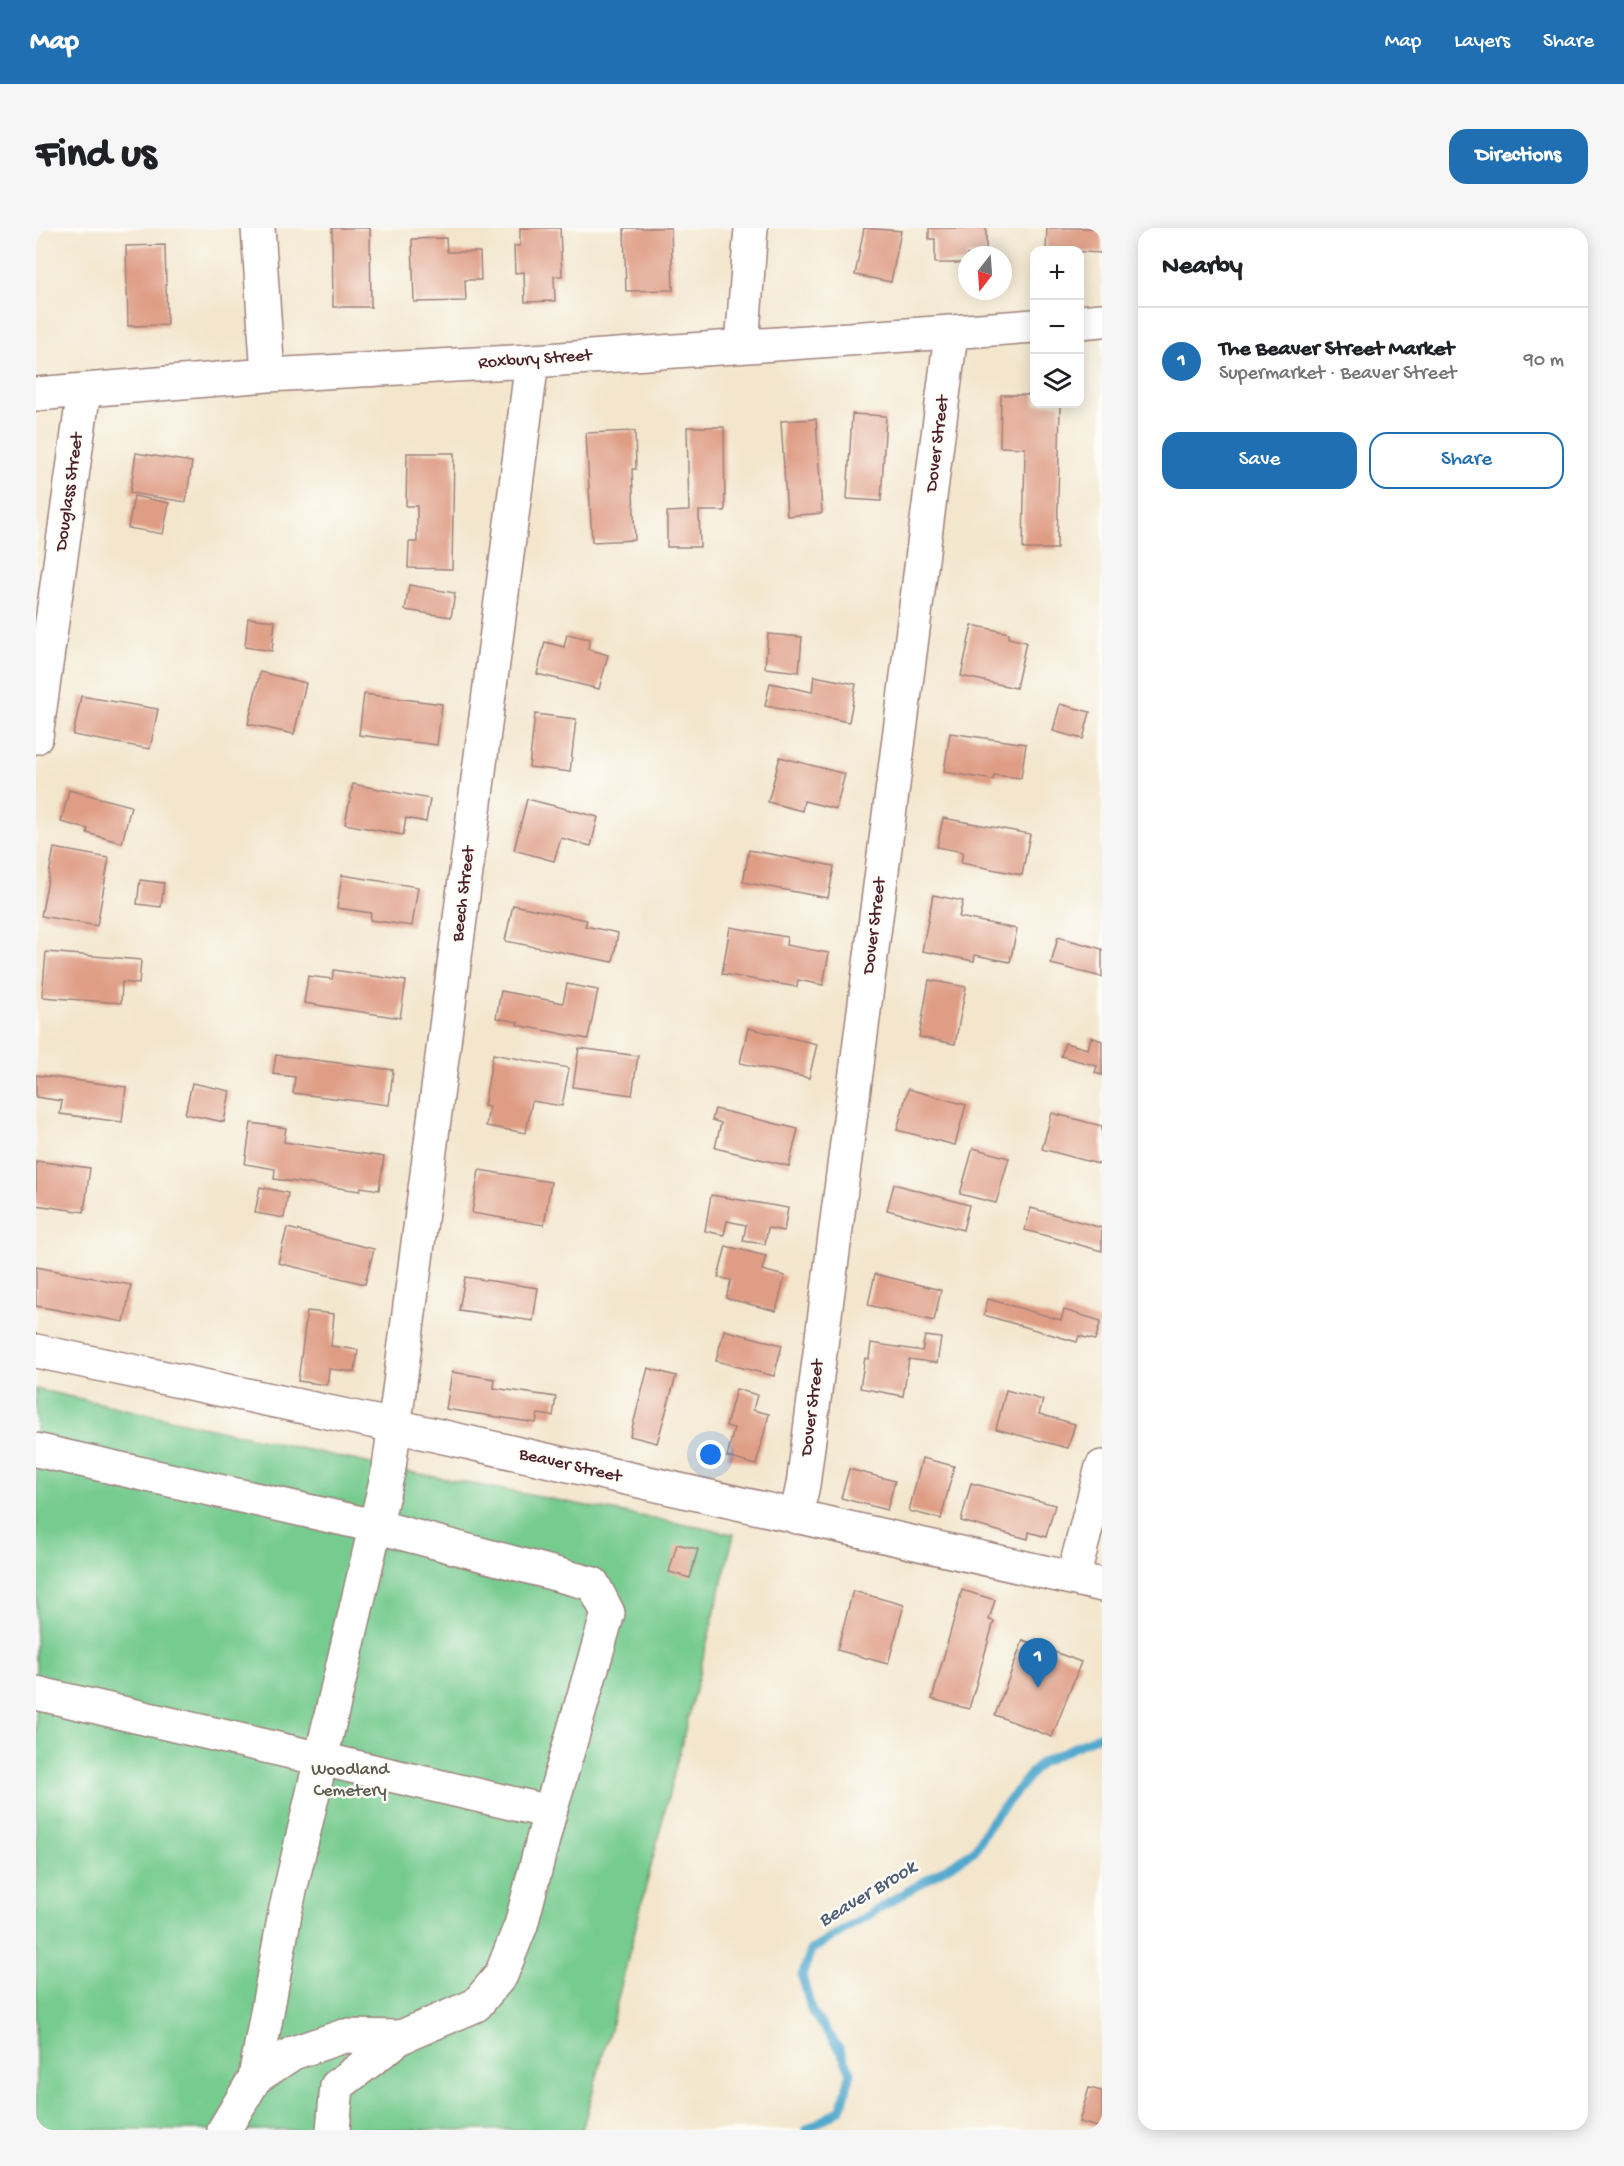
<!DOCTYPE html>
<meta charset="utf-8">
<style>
:root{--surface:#fff;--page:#f6f6f6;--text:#202124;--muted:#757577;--line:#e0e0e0;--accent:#1f6fb2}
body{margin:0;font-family:"Gochi Hand",sans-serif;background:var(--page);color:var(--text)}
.controls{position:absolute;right:18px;top:18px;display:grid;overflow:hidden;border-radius:12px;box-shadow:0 3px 15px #0003}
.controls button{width:54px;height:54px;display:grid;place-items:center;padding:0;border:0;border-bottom:2px solid var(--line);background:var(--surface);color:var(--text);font:30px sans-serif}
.compass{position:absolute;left:922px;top:18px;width:54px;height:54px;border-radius:50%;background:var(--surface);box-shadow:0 3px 15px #0003;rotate:197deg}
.you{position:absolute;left:675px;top:1227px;width:21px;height:21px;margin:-15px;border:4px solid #fff;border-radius:50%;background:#1a73e8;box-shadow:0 0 0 9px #1a73e833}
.badge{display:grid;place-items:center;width:39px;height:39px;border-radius:50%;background:var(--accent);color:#fff;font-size:20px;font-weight:700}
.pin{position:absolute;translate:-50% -50px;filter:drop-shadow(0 2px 3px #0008)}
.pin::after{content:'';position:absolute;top:32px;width:21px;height:18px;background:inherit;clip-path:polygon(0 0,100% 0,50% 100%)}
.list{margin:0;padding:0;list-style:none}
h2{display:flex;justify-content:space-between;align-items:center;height:78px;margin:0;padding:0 24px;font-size:26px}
h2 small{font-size:20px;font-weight:400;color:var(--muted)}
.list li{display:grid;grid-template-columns:39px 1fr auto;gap:18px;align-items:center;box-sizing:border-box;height:108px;padding:0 24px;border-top:2px solid var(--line)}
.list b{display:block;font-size:22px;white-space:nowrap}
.list p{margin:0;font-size:20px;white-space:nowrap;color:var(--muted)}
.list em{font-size:20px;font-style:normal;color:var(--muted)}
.actions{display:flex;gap:12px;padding:18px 24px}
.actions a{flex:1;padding:14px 0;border:2px solid var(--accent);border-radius:18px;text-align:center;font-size:21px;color:var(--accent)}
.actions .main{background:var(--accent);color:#fff}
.icon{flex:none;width:33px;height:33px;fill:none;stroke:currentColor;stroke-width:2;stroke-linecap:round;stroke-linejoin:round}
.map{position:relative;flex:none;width:1066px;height:1902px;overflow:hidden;border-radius:18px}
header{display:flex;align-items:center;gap:36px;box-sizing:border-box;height:84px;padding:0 30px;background:var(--accent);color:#fff}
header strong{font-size:28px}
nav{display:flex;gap:33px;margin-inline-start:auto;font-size:21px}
.intro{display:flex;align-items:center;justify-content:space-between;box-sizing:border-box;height:144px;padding:0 36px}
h1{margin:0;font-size:42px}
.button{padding:15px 27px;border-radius:18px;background:var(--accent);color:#fff;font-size:21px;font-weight:700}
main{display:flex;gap:36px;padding:0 36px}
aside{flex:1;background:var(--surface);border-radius:18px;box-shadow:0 3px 15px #0003}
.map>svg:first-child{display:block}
.green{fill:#76cb8f;stroke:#60755d;stroke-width:1.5}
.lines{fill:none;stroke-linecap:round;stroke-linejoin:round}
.stream{stroke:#51a8cd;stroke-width:9}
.building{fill:#df9d85}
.minor-casing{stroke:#9e827c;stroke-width:36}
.minor{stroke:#fff;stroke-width:33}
.labels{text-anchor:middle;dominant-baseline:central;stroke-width:5;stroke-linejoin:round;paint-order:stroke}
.street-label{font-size:18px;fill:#4a1f2b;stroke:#fdfcf7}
.park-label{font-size:18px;fill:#595b4e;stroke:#fdfcf7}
.water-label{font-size:20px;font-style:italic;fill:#4d5d74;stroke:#fdfcf7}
</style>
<header>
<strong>Map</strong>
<nav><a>Map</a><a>Layers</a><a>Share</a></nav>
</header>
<div class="intro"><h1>Find us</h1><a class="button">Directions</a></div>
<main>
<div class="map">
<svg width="1066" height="1902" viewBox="0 0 1066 1902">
<rect width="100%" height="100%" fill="#fdfcf7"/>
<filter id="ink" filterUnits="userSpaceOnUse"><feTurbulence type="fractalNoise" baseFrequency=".0167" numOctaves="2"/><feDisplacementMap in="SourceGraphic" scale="12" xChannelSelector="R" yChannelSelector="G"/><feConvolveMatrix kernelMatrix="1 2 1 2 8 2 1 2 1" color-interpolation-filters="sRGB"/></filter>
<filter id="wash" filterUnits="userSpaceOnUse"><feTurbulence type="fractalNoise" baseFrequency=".008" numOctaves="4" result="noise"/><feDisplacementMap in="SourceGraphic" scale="24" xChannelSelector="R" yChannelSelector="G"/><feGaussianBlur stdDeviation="1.35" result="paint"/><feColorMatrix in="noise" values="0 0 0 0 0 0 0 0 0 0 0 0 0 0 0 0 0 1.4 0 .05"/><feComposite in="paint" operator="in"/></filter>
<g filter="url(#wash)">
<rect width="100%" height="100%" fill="#f3e6cd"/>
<path class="green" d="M0,1161L353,1240L698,1306L576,1794L546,1902H0Z"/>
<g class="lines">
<path class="stream" d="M770,1902L805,1881L815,1844L803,1820L776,1784L766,1748L775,1722L938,1623L954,1595L1004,1535L1066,1506"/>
</g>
<g id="blocks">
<path class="building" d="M296,0H334L335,79H297Z
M484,0H524L526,48H518L519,73L489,74L488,44L479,45L478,18H484Z
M588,0H635L637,62L590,63Z
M828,0L865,3L855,54L819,47Z
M893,0H950V27H931V35H899V11H893Z
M1011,0H1066V25L1010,22Z
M410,10L411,24H444L445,52H429L430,73L378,74L376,11Z
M129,17L131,97L92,98L90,18Z
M965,167H999V176H1024L1021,321H987L989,220L964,219Z
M816,186L850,188L845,273L811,271Z
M780,191L786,285L751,288L745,193Z
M651,199H688L689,283H663L664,319H631V284L653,283Z
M599,203L600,241H596L599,312L556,314L550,205Z
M100,225L156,234L150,274L94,265Z
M371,225H418L416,341L372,340L373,314H381V278H370Z
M98,268L133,275L127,306L92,300Z
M373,357L419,365L415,389L369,382Z
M212,390L239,393L236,423L209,419Z
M936,397L973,405L972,410L990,414L980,460L925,448Z
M531,406L554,411L552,421L572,427L563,461L501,446L509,414L528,419Z
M732,406L766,409L763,444L729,440Z
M224,444L270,455L258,506L212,496Z
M778,448L820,456L813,494L729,478L734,455L776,464Z
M328,466L406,476L401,517L323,507Z
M45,468L122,481L114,521L37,507Z
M1024,476L1054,484L1047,511L1017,503Z
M499,486L540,491L534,544L493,539Z
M914,505L990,516L985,550L958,547L957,552L908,544Z
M744,529L809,546L800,581L768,573L766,583L732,574Z
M317,556L394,571L390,594L370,590L367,607L309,596Z
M33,562L95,578L86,615L51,605L52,601L25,594Z
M491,571L562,589L555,618L525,610L518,633L478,622Z
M907,590L994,606L986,647L925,635L927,624L901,619Z
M18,620L73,630L61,698L5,688Z
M713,622L798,638L792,670L707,654Z
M306,647L382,659L376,698L334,692L335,685L301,680Z
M104,652L128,655L125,679L101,676Z
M897,667L927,673L923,689L981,701L974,734L939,727L938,733L886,723Z
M477,677L551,692L549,698L582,705L577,734L469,713Z
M694,699L751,709L750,717L793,725L787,757L762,752L761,759L686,746Z
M1022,709L1066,721V749L1015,736Z
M10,724L105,732L103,756L86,754L85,775L6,769Z
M298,742L370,753L364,790L268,775L272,748L296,751Z
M893,752L930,759L919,816L883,809Z
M531,756L562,762L552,811L481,797L482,794L460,790L465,763L527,775Z
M712,800L781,816L773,850L704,835Z
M1055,809L1066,813V847L1059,845L1061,838L1025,828L1029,815L1052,821Z
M543,820L602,828L596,867L537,859Z
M457,826L533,840L526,878L496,873L490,905L450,898L453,879L448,878Z
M240,827L357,842L353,877L257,865L259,849L237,846Z
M0,847L90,859L86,894L24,886L26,873L0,869Z
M156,855L194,863L188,894L149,886Z
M872,861L930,877L919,917L861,902Z
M679,881L762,901L753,938L679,920L685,895L676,892Z
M1016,885L1066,898V937L1006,921Z
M215,895L250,900L248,914L348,929L343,962L325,959L324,963L238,951L239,941L209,936Z
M937,920L973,930L960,975L924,966Z
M0,933L54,940L48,984L0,977Z
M443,942L515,954L508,997L436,985Z
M858,956L933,977L927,1002L851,982Z
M224,959L252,965L248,990L219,985Z
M675,967L752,980L748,1003L732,1000L729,1016L707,1013L710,997L691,993L688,1007L669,1003Z
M995,980L1066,1000V1023L989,1002Z
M251,1000L338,1021L329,1056L242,1035Z
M690,1018L730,1028L726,1042L749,1048L740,1083L690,1070L695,1052L682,1049Z
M0,1039L95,1057L88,1094L0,1078Z
M839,1046L905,1062L898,1093L832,1077Z
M429,1049L502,1060L497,1093L423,1082Z
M952,1071L1025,1092L1028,1082L1065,1093L1059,1112L1043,1108L1041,1114L948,1087Z
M271,1083L298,1086L295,1118L322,1122L319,1144L293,1141L291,1157L262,1153Z
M688,1102L746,1117L738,1148L680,1133Z
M889,1108L905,1110L901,1135L873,1131L867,1168L824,1160L829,1130L833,1131L835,1115L886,1123Z
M612,1140L640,1148L621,1215L594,1208Z
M416,1144L459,1151L458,1160L520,1169L517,1188L502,1186L500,1195L410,1181Z
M700,1161L721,1167L717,1182L733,1186L720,1237L691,1229L698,1200L690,1198Z
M970,1162L1007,1172L1003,1186L1039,1196L1032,1220L960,1201Z
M886,1230L918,1238L905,1291L873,1283Z
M813,1241L859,1253L851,1282L805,1270Z
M935,1255L1019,1277L1010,1309L993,1304L992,1311L925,1293Z
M641,1316L662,1321L654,1350L633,1344Z
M926,1362L959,1372L953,1392L958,1393L933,1481L896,1471Z
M817,1363L868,1377L852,1436L801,1422Z
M987,1412L1045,1434L1016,1509L959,1487Z
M1053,1860L1066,1863V1900L1043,1894Z"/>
</g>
</g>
<g filter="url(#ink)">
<use href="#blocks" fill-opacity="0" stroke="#9e827c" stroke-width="1.5"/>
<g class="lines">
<g class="minor-casing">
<path id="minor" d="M222,0L232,147
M1044,94L1066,92
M706,118L715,0
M0,166L232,147L496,133L999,98
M0,509L48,162
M0,1123L359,1198L1066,1357
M0,1222L339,1298L557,1356L572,1385L514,1584L485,1697L465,1747L440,1777L365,1809L301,1858L297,1902
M760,1289L767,1257L915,106
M1037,1350L1066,1239
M0,1465L514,1584
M219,1850L257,1825L308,1808L365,1809
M188,1902L219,1850L250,1680L353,1240L496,133"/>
</g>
<use href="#minor" class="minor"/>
</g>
</g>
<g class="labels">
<g class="street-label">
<text transform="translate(499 132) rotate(-4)">Roxbury Street</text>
<text transform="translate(902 216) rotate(-83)">Dover Street</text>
<text transform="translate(34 264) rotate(-82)">Douglass Street</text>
<text transform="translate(428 666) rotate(-83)">Beech Street</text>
<text transform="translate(839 698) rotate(-83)">Dover Street</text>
<text transform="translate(777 1180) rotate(-83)">Dover Street</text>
<text transform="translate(534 1238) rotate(13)">Beaver Street</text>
</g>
<g class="park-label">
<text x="314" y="1542">Woodland<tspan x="314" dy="21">Cemetery</tspan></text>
</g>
<g class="water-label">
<text transform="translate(832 1667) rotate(-31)">Beaver Brook</text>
</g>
</g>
</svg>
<div class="controls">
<button>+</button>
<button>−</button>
<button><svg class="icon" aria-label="layers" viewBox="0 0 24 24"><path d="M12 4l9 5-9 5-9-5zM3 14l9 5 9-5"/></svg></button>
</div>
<svg class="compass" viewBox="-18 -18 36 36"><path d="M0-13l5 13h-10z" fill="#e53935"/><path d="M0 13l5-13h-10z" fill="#757577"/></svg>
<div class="you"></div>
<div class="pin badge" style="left:1002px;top:1460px">1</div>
</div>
<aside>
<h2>Nearby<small></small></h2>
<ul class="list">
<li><span class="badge">1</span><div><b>The Beaver Street Market</b><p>Supermarket · Beaver Street</p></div><em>90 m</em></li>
</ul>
<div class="actions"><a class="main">Save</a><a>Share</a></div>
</aside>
</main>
